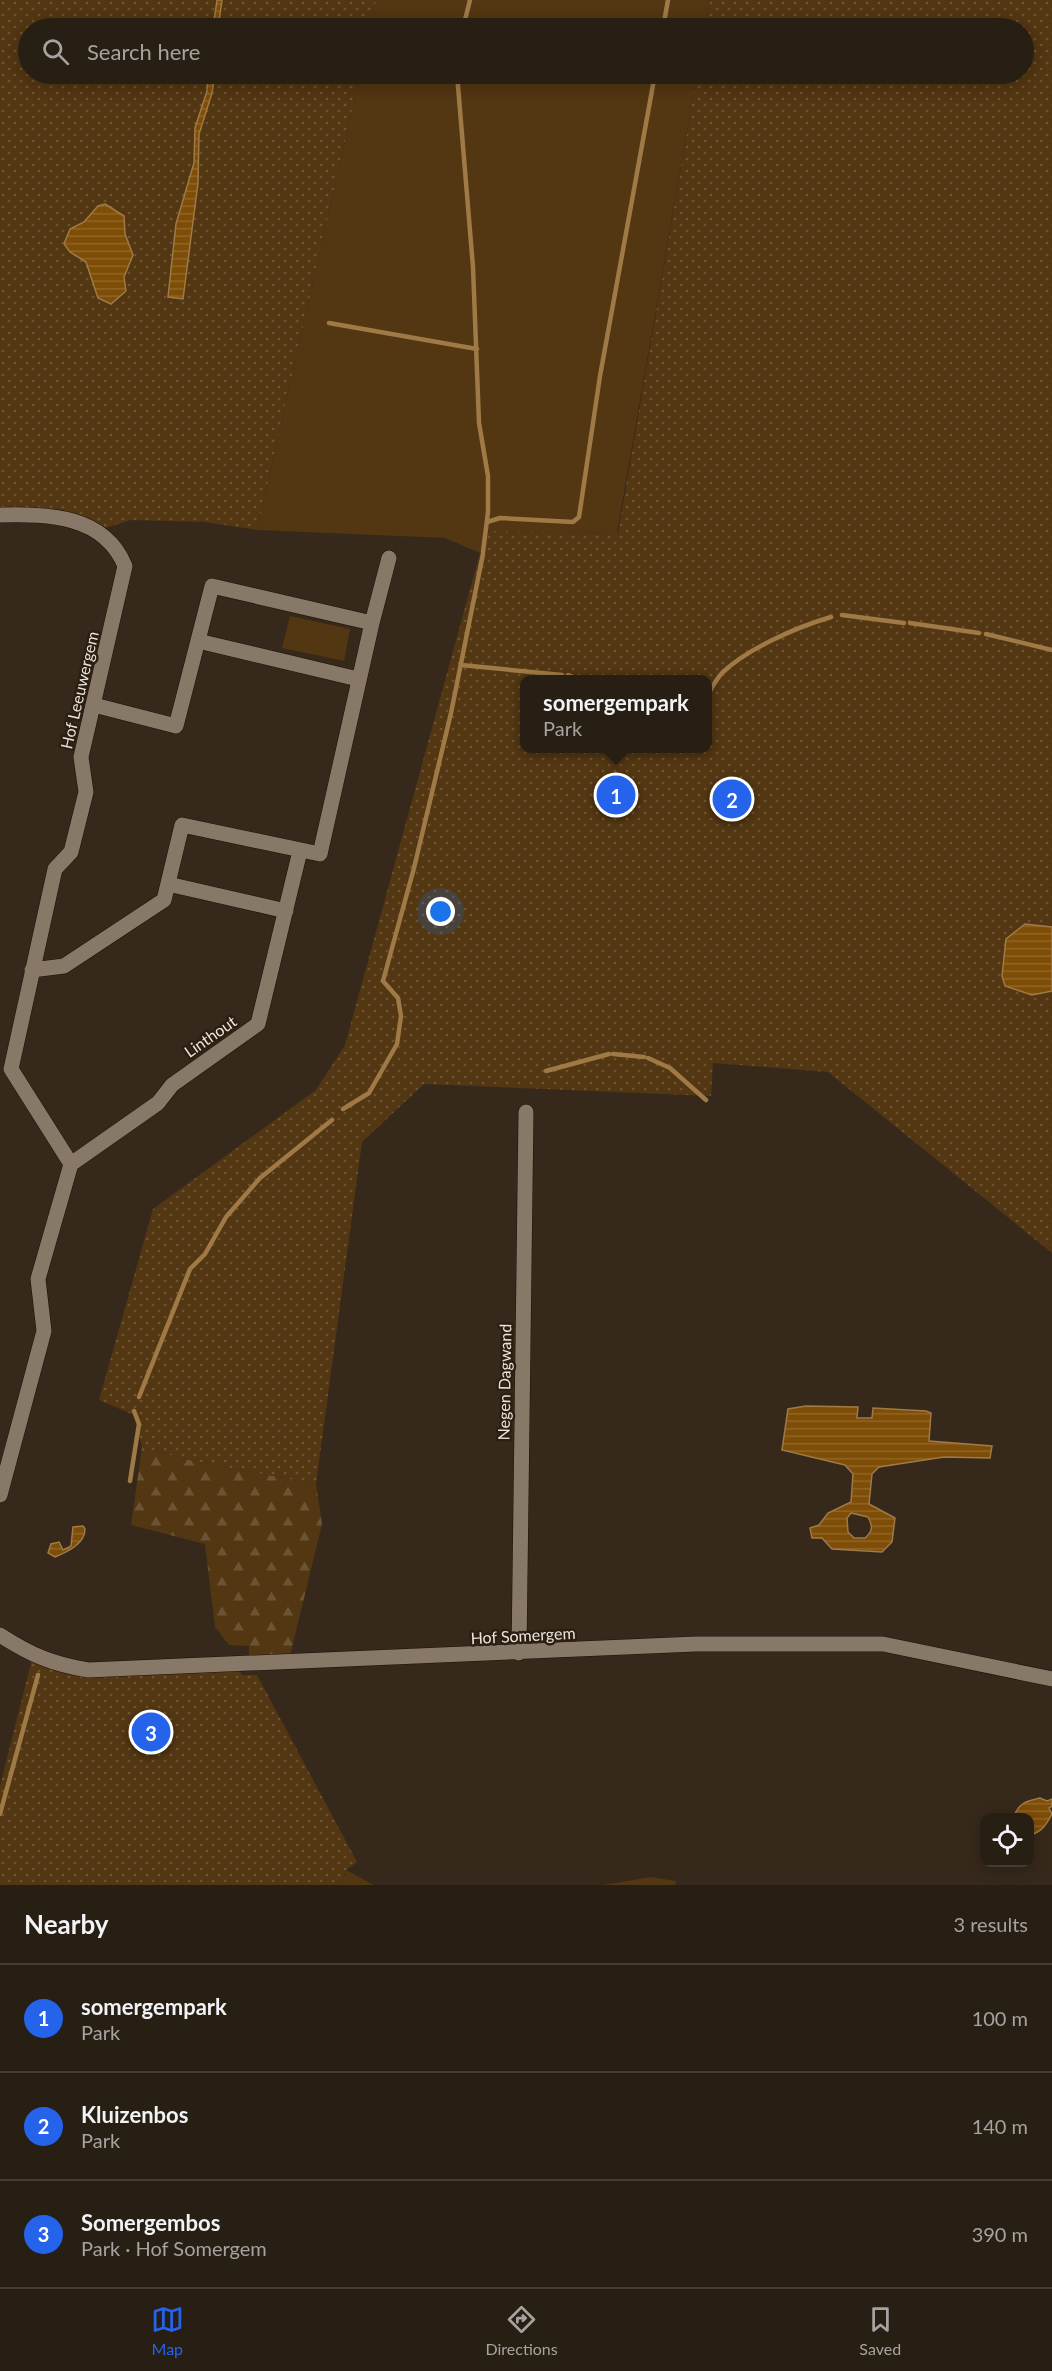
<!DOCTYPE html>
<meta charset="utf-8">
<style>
:root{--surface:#281f14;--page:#342c22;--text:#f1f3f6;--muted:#a5a2a0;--line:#443d34;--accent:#2563eb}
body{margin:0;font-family:Lato,sans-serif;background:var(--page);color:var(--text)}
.controls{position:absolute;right:18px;bottom:18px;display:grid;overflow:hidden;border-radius:12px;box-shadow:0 3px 15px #0003}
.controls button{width:54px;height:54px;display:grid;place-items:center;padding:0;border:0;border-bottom:2px solid var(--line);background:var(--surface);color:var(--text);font:30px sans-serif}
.you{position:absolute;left:441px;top:912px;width:21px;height:21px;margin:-15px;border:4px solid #fff;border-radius:50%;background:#1a73e8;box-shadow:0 0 0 9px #1a73e833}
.badge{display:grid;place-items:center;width:39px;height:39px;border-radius:50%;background:var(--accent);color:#fff;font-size:20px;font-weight:700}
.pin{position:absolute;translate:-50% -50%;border:3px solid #fff;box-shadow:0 2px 6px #0006}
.popup{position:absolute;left:520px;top:675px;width:192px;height:78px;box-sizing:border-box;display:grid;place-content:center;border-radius:12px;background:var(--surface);filter:drop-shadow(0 2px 4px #0005);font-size:20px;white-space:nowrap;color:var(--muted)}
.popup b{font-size:22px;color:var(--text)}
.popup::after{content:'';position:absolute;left:50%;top:100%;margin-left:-12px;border:12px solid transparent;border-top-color:var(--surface)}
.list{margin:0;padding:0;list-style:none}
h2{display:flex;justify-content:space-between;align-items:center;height:78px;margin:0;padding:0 24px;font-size:26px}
h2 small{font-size:20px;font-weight:400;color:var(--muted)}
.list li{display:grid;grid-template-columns:39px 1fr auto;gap:18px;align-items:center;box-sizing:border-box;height:108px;padding:0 24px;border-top:2px solid var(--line)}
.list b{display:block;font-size:22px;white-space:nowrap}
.list p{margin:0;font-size:20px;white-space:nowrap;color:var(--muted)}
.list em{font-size:20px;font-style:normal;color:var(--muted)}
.icon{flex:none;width:33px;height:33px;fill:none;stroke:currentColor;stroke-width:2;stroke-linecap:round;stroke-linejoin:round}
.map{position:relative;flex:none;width:1052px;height:1885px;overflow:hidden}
.search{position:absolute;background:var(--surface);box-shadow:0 3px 15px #0003;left:18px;right:18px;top:18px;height:66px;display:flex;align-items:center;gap:15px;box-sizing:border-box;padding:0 21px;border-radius:33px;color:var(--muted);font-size:22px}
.sheet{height:402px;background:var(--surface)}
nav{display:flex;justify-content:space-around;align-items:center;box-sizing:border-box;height:84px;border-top:2px solid var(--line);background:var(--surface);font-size:16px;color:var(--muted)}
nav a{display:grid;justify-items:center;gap:3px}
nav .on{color:var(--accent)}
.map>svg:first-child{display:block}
.green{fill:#533612}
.forest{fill:url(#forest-firs)}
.park{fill:url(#park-dots);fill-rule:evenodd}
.water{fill:url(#water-rules);stroke:#9f7a46;stroke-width:1.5;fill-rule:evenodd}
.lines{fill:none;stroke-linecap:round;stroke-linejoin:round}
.stream{stroke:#9f7a46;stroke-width:4.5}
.minor-casing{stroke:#1d1105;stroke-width:16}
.minor{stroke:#877868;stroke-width:15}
.labels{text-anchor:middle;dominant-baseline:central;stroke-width:5;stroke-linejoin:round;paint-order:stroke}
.street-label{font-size:16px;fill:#ece4db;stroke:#2c1f12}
</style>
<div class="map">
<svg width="1052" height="1885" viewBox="0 0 1052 1885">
<defs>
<pattern id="forest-firs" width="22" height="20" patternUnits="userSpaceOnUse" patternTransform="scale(1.5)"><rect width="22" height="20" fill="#533612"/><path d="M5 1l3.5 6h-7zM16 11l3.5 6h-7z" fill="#6c5334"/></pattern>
<pattern id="park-dots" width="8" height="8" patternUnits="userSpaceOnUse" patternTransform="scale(1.5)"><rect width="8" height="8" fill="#533612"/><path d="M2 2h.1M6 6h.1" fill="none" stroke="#6c5334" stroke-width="1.8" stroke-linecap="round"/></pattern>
<pattern id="water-rules" width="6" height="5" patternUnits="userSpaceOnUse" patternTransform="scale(1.5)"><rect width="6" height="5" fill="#7e4d06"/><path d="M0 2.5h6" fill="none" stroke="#90662a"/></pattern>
</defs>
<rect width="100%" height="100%" fill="#36291b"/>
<path class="green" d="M376,0H710L705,28H370Z
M360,74H697L617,533L489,531L480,553L445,538L257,530Z
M290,616L350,629L344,661L282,648Z
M346,1870L374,1885H341Z
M651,1877L676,1881L675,1885H603Z"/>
<path class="forest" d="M142,1447L189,1460L316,1484L322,1524L290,1656L249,1658V1646L229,1645L215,1627L205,1544L131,1525Z"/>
<path class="park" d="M0,0H376L370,28H28V74H360L257,530L205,522L131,520L99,530L0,515Z
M710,0H1052V1253L828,1072L713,1063L711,1096L424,1084L362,1142L316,1484L189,1460L142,1447L134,1415L99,1400L153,1209L316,1090L345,1045L480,553L489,531L618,533L697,74H1024V28H705ZM524,680H708V748H524Z
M33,1655L79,1668L235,1663L242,1675H257L357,1862L346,1870L341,1885H0V1786Z"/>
<path class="water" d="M217,0H222L218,28H213Z
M208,74H215L212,93L199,134L198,183L183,299L168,297L176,224L194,163L195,128L207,91Z
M105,204L124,216L125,234L133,255L124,277L126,291L111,304L98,298L86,262L70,252L64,244L70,229L84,222L98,206Z
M1025,924L1052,927V991L1032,995L1005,986L1002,976L1006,939Z
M806,1406L858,1407L857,1418H872L873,1408L926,1411L931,1413L929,1441L992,1446L990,1458L944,1457L879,1467L872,1474L869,1504L895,1518L892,1542L882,1552L832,1549L822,1538H812L810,1528L819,1525L828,1513L851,1502L853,1474L845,1465L782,1450L788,1409ZM851,1513L868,1517C873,1526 873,1531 865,1538H854L848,1532L847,1518Z
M83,1526L85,1529C85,1544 67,1552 55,1557L48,1553L51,1544L59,1542L63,1550L71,1546L73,1527Z
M1040,1798L1047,1801L1052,1799V1806L1049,1808L1052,1814C1046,1825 1042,1832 1030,1835V1818L1014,1817C1018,1803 1027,1801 1040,1798Z"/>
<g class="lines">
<path class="stream" d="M463,28L470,0
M663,28L668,0
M457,74L473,267L479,423L488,476V512L483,552
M329,323L477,349
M487,522L500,518L573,522L579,517L600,376L655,74
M842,615L904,623
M910,623L979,633
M986,634L1052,650
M461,665L562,675
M568,675L582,680
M708,695C712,687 717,678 723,672C749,648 797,627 831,617
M613,1054L644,1057
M648,1058L670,1068L706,1100
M546,1071L609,1054
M343,1109L369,1093L397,1044L401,1016L398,998L383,981L414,868L451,713L483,554
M139,1397L190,1269L205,1254L226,1217L260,1178L332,1120
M130,1481L139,1424L134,1411
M0,1814L38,1675"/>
<g class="minor-casing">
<path id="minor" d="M0,515C49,514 104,515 125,566L81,757L86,792L71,852L55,869L11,1069L71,1164L38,1279L44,1331L0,1495
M372,623L389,558
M198,641L358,679
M168,884L286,911
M32,970L64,966L164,900L182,825L320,854L372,623L212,586L176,726L94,705
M71,1164L158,1103L172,1085L258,1024L300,851
M0,1635C31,1655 52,1664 88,1670L696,1644H883L1052,1679
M519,1653L526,1112"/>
</g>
<use href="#minor" class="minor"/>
</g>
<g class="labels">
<g class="street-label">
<text transform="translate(79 690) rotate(-77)">Hof Leeuwergem</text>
<text transform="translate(210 1036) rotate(-35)">Linthout</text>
<text transform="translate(504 1382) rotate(-89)">Negen Dagwand</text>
<text transform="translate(523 1635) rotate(-3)">Hof Somergem</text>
</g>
</g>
</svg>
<div class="controls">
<button><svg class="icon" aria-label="locate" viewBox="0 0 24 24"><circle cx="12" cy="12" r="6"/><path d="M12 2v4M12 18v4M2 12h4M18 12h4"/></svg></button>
</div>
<div class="you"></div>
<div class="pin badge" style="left:616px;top:795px">1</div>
<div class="popup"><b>somergempark</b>Park</div>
<div class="pin badge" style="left:732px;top:799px">2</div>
<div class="pin badge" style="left:151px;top:1732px">3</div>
<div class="search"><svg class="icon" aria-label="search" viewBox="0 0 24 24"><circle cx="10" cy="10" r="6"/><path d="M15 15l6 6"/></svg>Search here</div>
</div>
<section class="sheet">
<h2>Nearby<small>3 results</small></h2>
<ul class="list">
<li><span class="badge">1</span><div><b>somergempark</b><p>Park</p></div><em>100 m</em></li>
<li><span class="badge">2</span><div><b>Kluizenbos</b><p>Park</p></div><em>140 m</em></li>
<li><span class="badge">3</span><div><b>Somergembos</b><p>Park · Hof Somergem</p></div><em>390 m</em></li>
</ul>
</section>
<nav>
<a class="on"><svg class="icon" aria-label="map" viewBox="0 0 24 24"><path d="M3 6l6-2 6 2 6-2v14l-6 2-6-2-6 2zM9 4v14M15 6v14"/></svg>Map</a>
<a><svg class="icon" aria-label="directions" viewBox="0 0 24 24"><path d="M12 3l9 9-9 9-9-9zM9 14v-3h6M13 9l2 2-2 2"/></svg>Directions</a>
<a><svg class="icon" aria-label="saved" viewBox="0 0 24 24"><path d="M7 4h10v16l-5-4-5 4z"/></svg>Saved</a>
</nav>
